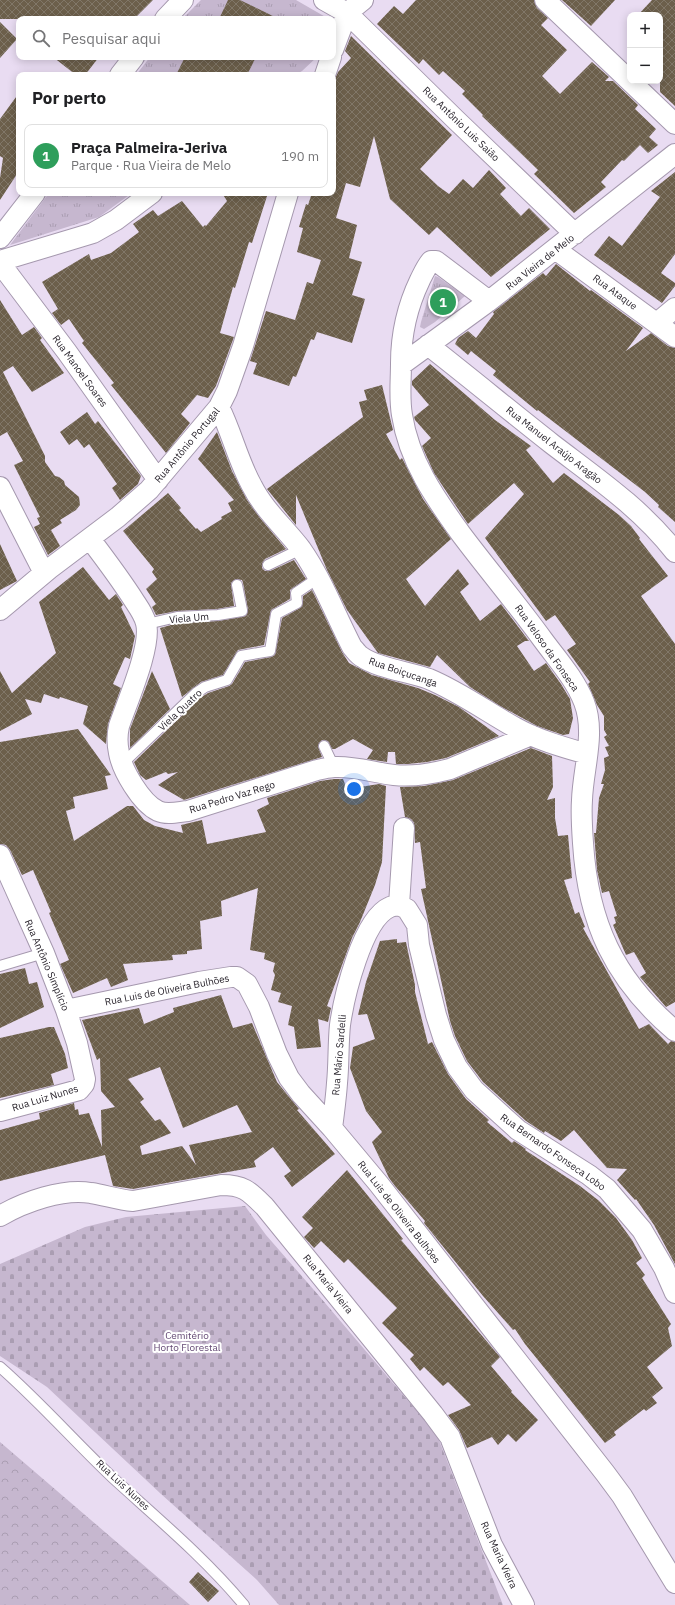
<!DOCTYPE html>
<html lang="pt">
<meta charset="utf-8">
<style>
:root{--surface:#fff;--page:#f2f2f2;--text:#202124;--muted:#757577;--line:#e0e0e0;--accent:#111827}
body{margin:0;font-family:"IBM Plex Sans",sans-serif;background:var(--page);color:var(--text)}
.controls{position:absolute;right:12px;top:12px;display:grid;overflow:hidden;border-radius:8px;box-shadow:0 2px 10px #0003}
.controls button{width:36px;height:36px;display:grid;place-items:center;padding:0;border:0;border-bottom:1px solid var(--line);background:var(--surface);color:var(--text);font:20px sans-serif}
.you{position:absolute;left:354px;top:789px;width:14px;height:14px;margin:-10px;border:3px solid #fff;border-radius:50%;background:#1a73e8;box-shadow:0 0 0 6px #1a73e833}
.badge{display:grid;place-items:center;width:26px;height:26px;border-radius:50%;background:var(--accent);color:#fff;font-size:13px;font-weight:700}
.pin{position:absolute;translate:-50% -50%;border:2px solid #fff;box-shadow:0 1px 4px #0006}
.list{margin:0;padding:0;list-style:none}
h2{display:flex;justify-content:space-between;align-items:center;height:52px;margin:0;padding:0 16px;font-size:17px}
h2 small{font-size:13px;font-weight:400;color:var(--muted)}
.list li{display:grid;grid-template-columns:26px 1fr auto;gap:12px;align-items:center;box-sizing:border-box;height:64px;margin:0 8px 8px;padding:0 8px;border:1px solid var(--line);border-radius:8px}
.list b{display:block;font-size:15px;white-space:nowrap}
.list p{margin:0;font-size:13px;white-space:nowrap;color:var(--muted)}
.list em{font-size:13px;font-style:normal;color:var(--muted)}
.icon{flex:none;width:22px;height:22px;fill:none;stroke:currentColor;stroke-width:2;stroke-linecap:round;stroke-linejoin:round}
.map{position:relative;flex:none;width:675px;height:1605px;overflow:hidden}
.search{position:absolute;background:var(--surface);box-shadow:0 2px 10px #0003;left:16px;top:16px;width:320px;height:44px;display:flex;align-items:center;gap:10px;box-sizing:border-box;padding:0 14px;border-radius:8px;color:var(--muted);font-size:15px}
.panel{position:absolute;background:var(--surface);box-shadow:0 2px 10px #0003;left:16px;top:72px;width:320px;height:124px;border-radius:8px}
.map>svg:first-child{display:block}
.forest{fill:url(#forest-crowns)}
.cemetery{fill:url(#cemetery-stones)}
.park{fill:url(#park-tufts)}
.building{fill:url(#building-cross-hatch);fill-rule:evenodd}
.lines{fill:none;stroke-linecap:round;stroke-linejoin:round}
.service-casing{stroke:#a598ae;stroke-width:12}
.minor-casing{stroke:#a598ae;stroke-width:22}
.service{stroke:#fff;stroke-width:10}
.minor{stroke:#fff;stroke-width:20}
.labels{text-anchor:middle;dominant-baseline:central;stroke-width:4;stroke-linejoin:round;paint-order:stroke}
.street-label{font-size:10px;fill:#2a252d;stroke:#fff}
.park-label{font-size:10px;fill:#654a75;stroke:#fff}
</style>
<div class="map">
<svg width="675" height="1605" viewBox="0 0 675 1605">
<defs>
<pattern id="forest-crowns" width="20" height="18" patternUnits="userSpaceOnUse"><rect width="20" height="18" fill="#c6b7cf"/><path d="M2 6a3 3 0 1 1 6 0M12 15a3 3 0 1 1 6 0" fill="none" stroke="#aa9db2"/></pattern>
<pattern id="cemetery-stones" width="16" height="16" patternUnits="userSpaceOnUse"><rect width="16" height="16" fill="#c6b7cf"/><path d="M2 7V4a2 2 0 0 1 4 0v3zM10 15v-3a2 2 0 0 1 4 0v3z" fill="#aa9db2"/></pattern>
<pattern id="park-tufts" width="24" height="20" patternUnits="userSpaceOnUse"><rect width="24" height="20" fill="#c6b7cf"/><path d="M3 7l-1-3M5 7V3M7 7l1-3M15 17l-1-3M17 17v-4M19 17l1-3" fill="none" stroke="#aa9db2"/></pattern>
<pattern id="building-cross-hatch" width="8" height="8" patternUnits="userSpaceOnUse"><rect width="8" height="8" fill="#6c5f4b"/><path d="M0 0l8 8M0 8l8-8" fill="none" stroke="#817768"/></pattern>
</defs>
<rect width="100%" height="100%" fill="#e9dcf2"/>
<path class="forest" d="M0,1442L190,1605H0Z"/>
<path class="cemetery" d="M245,1206L266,1235L320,1297L437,1435L503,1605H279L257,1580L161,1494L47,1387L0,1356V1264L85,1227L126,1217Z"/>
<path class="park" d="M201,0H296L329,19H182Z
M150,57H317L302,71L295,75H136Z
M49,193H132L99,217L10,245Z
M435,276L438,277L465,296L435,322L424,329L420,327L421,322Z"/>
<path class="building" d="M0,0H153L134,19H0Z
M228,0H240L279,19H219Z
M416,0H534L537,8L548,18L541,25L567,50L542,76L560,94L592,62L609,77L605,81H613L638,105L635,109L656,129L649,137L658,145L648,153L640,145L624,161L622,160L601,182L606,187L574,213L534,174L538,170L482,116L483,115L462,94L465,91L443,71L439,75L423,59L419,64L377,24L394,6L403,14Z
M562,0H615L591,26Z
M652,0H675V106L660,92V15H638Z
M0,22L17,39L0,58Z
M351,36L452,135L420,169L438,186L449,194L463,179L473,188L489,170L506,188L500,194L521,216L529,208L550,229L491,277L437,227L429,235L390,199L374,136L360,187L346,183L336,218L357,225L349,258L362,262L352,295L365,299L352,343L317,332L314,340L311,339L296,377L293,376L289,386L253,374L257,363L250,361L266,311L295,320L307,282L313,284L321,260L297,252L303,228L299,227L306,204L308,205L312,193H333V83L338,72L351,58L345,51Z
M53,57H99L85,75H76Z
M185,57H256L247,75H176Z
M19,93V171L0,200V178L3,158L0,156V119Z
M675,172V254L661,273L675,283V286L662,303L594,255L609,236L622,246L660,197L651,191Z
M222,193H268L252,243L249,242L235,288L233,287L220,333L234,337L216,386L208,398L197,395L181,414L190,423L166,453L111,385L114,383L82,343L84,341L69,319L61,325L52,313L58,309L42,282L89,254L91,260L111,253L139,232L133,224L153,210L158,216L182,201L203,227L205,225L206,226L227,201Z
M556,264L590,291L591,290L643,328L626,351L651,333L668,346L675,348V522L658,507L659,505L645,492L538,410L537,411L493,375L496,371L471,351L468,355L455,344L458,338L468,331L476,338L494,314L493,312L543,273L546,276Z
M0,300L22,335L34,327L42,338L40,340L64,373L32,392L13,366L3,372L45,456V462L55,476L59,477L64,481L65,485L79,497L80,505L76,510L60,520L62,523L51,530L60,546L48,555L34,527L40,524L37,518L40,517L14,465L23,461L7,432L0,436Z
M430,364L495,420L531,446L526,450L553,483L564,473L619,515L631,526L640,538L639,539L668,576L641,596L675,644V1002L666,1007L640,977L646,973L634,952L626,955L613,925L616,923L614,917L617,916L609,891L602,893L597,870L594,833H596L599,798L604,784H601L605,770L604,758L609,756L605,747L609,746L604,737L607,735L604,730V716L597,705L588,684L590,682L567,650L576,644L555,615L546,621L485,538L524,494L514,483L468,524L434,473L422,446L431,438L415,420L414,417L429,405L412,385V381Z
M382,385L393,430L386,434L400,460L402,458L423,499L451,539L406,579L425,606L458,569L469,584L460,592L480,621L501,604L529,641H525L517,646L534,671L546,663L561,684L570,699L573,718L569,734L563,735L537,726L500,706L470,687L437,655L430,667L378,653L347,610L327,570L296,495V525L267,489L363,417L359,402L367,400L364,390Z
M87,412L95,424L98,421L141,476L138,484L120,500L112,488L117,484L89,444L84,448L77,439L69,445L60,432Z
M217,432L232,471L247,500L260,518L286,549L265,559L262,564V568L265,571H270L294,560L306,579L290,590V599L271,610L264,645L238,650L223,675L201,682L182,697L160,628L178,623L218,621L246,616L248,610L243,583L242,580L236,579L231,583L234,606L217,609L177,611L156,615L152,607L156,604L146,589L157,579L152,572L154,569L123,531L168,493L181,508L179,510L196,529L197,528L201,532L222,519L221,517L232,511L228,503L234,500L198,459Z
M0,544L17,581L0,590Z
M83,567L109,600L116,594L123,605L121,607L135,636L130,659L125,657L113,684L121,688L108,724L106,744L83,724L88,706L60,697L59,699L44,694L41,703L25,699L32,714L0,731V671L12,693L56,653L39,602Z
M312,590L342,652L349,663L372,675L418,688L435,695L459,707L499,736L446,758L427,762L408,764H396L395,752H388L387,762L367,759L373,750L353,739L335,749H332L328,741L322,740L318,746L322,757L184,800L158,785L178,772L168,774L166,772L146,780L140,775L134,762L200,698L208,693L229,686L232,684L245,662L271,657L275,655L282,618L300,608L303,603V596Z
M152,671L170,709L130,748V729Z
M78,729L111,775L105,776L108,789L73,797L75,808L66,811L74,841L127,806H133L144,820L155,826L183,833L181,825L202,820L207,844L266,832L257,810L269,804L267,798L320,781L334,779H343L347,789L379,784L386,786L382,862L375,885L360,922L352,938L327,1006L331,1008L328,1022L318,1019L321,1047L297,1049L294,1027L288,1025L292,1006L278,1002L281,993L271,990L275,975L273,971L275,963L264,959L265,953L250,950L258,888L221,901L222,916L200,921L202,949L187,951V954L172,955L173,960L123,964L128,980L111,987L107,978L73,993L60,964L69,960L49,913L51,912L33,870L22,875L10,850L6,845L0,844V742Z
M531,748L552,756L553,787L547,800L555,798V818L558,836L568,835L572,878L564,880L575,914L579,912L585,927L583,928L639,1029L649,1024L668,1044L671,1041L675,1042V1264L654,1225L636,1199L635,1200L617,1180L627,1169L607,1168L574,1130L561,1141L545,1131L544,1133L526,1121L483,1082L467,1061L455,1036L450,1021L421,889L426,888L420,842L415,843L414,823L411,819L405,817L400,787L424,786L453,780Z
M397,939V943L406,942L415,985V992L428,1044L432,1042L448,1074L466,1099L489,1120L487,1122L512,1143L514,1141L526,1149L525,1150L580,1186L598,1200L616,1218L632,1240L642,1258L636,1263L645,1275L642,1278L671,1324L668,1328L672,1346L647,1367L663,1388L652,1397L657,1403L646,1411L644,1409L614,1432L616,1435L605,1443L525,1344L515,1329L513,1330L483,1296L424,1223L425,1221L395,1186L389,1178L372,1142L382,1132L366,1111L350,1068L353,1047L375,1039L367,1014L358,1015L366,982L380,941Z
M25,968L29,984L37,982L44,1007L0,1028V974Z
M221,995L233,1028L252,1023L277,1082L299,1109L297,1110L335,1154L292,1187L284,1176L291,1171L273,1147L254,1161L256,1167L133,1189L113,1186L105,1155L0,1181V1130L40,1119L39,1113L74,1103L75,1110L78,1109L79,1115L89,1113L102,1147L101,1110L115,1107L101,1091L100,1058L97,1060L82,1020L139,1008L144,1024L174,1012L173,1008ZM160,1067L183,1128L237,1105L252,1132L189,1145L196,1165L182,1146L142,1155L140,1146L171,1133L160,1119L155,1121L140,1102L144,1099L128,1079Z
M49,1027H54L65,1054L68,1068L51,1074L54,1085L0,1098V1038Z
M347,1170L403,1239L401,1240L500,1357L491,1366L512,1391L511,1392L538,1420L516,1442L508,1434L498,1445L492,1437L467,1448L459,1430L448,1415L471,1405L448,1382L443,1386L424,1367L420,1371L410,1359L414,1355L382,1323L397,1308L348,1259L344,1263L321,1241L314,1248L304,1237L313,1228L302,1217Z
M198,1572L219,1591L208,1602L189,1582Z"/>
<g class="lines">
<g class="service-casing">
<path id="service" d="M268,565L301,549
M147,624L177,617L218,615L242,611V610L237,585
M324,746L334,767
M122,764L196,693L205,687L227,680L241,656L270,651L276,614L297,603L296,593L318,578
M0,966L44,953
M0,1367C40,1402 75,1442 113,1478C158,1519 205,1558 244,1605"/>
</g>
<g class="minor-casing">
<path id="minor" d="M324,0L347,13L363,0
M545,0L675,124
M165,19L183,0
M333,50L347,13L455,119L575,234
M120,75L134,57
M325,75L331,57
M0,238L35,193
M555,249L675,337
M0,261L93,233L116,220L152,193
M0,263L67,352L158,480
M489,301L436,261H431C426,267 423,274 420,280C407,307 401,334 401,363C401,381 399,398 402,415C409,461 435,498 461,534C488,570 517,604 543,640C557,659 575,679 584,702C596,733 583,768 582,800C581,814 582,829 583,843C588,923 614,979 675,1031
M657,323L675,308
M428,345C469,377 510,411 552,444C595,477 641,508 675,552
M401,365L489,301L675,154
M219,407C232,433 238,461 252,486C264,510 285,528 301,549C322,579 335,614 352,647C355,650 358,655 362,657C377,668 410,672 429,679C460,692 487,712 516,728C538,740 563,747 587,754
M0,487L44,573
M90,539C106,560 121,580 135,602C139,608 144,615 146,623C152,646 127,702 119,726C117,735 117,744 119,753C122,770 141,803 158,811C167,815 178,812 188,811L317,770C323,769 329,767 335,767C355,766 375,773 394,775C413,777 431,774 450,769L531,735
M0,610L49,569L118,517L149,490L219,407L227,391L243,346L288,193
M0,855L44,953L66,1010L77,1043L85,1079L84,1084L79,1090L0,1111
M399,905L407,909L417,925L419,945L436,1015L444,1040L457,1067L474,1090L518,1130L589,1175L607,1189L642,1230L664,1268L675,1293
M399,905L404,828
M66,1010L199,982L231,977H237L247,984L259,1007L277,1054L289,1078L301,1094L332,1128L378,1183L605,1473L622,1496L675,1583
M332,1128C334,1113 336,1098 337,1083C339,1064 338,1044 340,1025C344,997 362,919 390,907C392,906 396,906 399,905
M0,1216C24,1202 63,1188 91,1193C105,1195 118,1200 133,1201L221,1185C244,1185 249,1191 265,1207L433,1414L450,1437L492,1545L524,1605"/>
</g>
<use href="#service" class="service"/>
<use href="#minor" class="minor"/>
</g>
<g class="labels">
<g class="street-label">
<text transform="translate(461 124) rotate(44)">Rua Antônio Luis Saião</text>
<text transform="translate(540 262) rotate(-38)">Rua Vieira de Melo</text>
<text transform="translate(615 292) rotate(36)">Rua Ataque</text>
<text transform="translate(80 371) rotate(54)">Rua Manoel Soares</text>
<text transform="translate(187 445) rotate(-50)">Rua Antônio Portugal</text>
<text transform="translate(554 445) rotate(38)">Rua Manuel Araújo Aragão</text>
<text transform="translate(189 618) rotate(-5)">Viela Um</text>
<text transform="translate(547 648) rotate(55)">Rua Veloso da Fonseca</text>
<text transform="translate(403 672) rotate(19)">Rua Boiçucanga</text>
<text transform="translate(180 710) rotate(-43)">Viela Quatro</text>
<text transform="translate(232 797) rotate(-17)">Rua Pedro Vaz Rego</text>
<text transform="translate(47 965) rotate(67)">Rua Antônio Simplício</text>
<text transform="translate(167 990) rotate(-11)">Rua Luis de Oliveira Bulhões</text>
<text transform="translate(339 1055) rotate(-85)">Rua Mário Sardelli</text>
<text transform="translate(45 1098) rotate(-17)">Rua Luiz Nunes</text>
<text transform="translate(553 1152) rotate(35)">Rua Bernardo Fonseca Lobo</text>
<text transform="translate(399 1212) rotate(52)">Rua Luis de Oliveira Bulhões</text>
<text transform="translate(328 1284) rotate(51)">Rua Maria Vieira</text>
<text transform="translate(123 1485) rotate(43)">Rua Luis Nunes</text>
<text transform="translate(499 1555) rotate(65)">Rua Maria Vieira</text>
</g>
<g class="park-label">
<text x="187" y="1335">Cemitério<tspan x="187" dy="12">Horto Florestal</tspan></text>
</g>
</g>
</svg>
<div class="controls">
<button>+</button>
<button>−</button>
</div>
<div class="you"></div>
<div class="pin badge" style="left:443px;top:302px;background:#2e9e5b">1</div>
<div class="search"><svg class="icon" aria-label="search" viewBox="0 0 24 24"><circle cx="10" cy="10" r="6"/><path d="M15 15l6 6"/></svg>Pesquisar aqui</div>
<section class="panel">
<h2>Por perto<small></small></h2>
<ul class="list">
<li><span class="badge" style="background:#2e9e5b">1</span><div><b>Praça Palmeira-Jeriva</b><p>Parque · Rua Vieira de Melo</p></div><em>190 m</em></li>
</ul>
</section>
</div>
